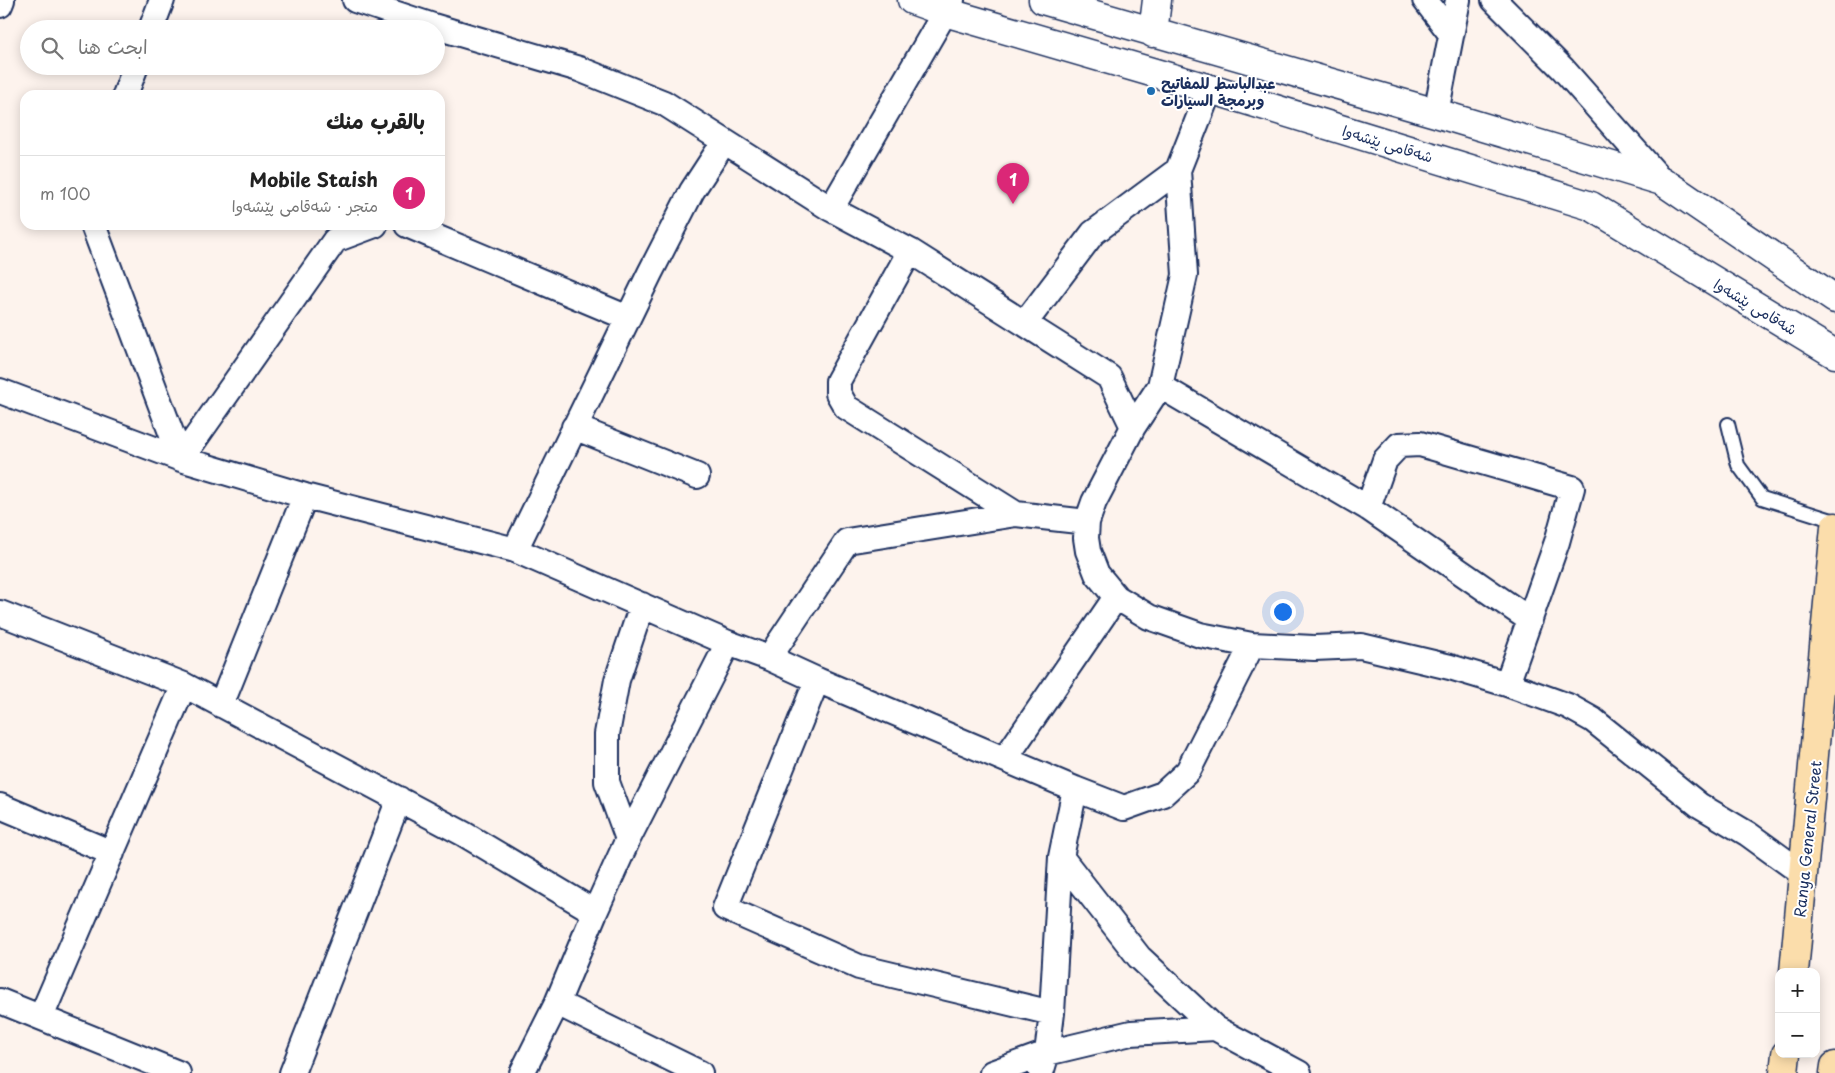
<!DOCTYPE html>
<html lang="ar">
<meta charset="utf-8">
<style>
:root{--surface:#fff;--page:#f2f2f2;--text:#222;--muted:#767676;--line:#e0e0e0;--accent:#db2777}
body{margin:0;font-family:"Playpen Sans","Playpen Sans Arabic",sans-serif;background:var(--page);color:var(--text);direction:rtl}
.controls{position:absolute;right:15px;bottom:15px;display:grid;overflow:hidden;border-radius:10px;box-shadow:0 2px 12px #0003}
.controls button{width:45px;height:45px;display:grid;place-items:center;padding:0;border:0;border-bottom:1px solid var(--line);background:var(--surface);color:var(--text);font:25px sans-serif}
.you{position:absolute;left:1282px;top:611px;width:18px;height:18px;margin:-12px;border:4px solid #fff;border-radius:50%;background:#1a73e8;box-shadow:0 0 0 8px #1a73e833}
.badge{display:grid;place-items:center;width:32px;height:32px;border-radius:50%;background:var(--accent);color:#fff;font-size:16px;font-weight:700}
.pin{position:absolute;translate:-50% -41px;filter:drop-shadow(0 1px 2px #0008)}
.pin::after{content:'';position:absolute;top:26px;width:18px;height:15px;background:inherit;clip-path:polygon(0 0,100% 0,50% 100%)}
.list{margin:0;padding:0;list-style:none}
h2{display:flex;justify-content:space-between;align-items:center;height:65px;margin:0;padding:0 20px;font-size:21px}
h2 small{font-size:16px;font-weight:400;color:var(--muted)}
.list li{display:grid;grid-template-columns:32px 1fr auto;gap:15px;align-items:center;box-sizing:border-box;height:75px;padding:0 20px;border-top:1px solid var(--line)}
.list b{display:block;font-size:19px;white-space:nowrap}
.list p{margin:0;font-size:16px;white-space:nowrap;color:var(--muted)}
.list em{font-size:16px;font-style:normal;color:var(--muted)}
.icon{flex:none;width:28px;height:28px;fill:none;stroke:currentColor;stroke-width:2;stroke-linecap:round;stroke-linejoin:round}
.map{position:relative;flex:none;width:1835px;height:1073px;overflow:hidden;direction:ltr}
.search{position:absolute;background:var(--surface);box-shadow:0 2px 12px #0003;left:20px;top:20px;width:425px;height:55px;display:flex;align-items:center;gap:12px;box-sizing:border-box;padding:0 18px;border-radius:28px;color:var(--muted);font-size:19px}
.panel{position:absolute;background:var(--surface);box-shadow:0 2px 12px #0003;left:20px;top:90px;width:425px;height:140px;border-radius:15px;direction:rtl}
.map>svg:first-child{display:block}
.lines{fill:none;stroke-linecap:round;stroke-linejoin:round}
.lane-casing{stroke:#1b2f5e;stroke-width:16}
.street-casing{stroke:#1b2f5e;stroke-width:28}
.secondary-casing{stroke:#1b2f5e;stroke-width:31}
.highway-casing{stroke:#1b2f5e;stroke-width:31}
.lane{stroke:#fff;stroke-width:12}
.street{stroke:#fff;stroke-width:24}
.secondary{stroke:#fff;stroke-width:28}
.highway{stroke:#fbddab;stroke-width:28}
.poi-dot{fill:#1f6fb2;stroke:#fff;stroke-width:2}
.labels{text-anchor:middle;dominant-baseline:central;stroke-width:4;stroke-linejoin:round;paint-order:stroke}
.poi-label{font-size:15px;font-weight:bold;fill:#1b2f5e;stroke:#fff;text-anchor:start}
.street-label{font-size:15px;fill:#1b2f5e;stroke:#fff}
</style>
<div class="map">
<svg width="1835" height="1073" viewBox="0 0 1835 1073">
<rect width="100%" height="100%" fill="#fdf3ed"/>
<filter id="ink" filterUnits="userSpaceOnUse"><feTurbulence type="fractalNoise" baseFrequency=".02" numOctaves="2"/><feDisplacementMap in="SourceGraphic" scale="10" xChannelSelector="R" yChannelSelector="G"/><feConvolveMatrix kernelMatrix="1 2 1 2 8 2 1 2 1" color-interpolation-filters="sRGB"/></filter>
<g filter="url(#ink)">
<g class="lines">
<g class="lane-casing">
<path id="lane" d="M1728,424L1738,465L1762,498L1835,521"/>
</g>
<g class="street-casing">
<path id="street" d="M355,0L433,26L579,69L664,103L831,209L910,251L1109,377L1133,427L1094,502L1087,522L1086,538L1088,551L1097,574L1116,597L1149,617L1200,635L1252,645L1314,648L1361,646L1450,667L1507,684L1568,706L1593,720L1699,805L1748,834L1803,874
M1425,0L1451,34
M1494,0L1563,69L1662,181
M0,5L2,0
M151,29L162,0
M125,95L136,66
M1436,113L1458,0
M831,209L952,0
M93,225L181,459
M407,225L628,318
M910,251L838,381V393L846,407L1016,514
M1025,323L1093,233L1178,170L1210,89
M1160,386L1368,508L1530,620
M0,391L181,459L305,496L515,550L728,643L769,658L817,680L1075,789L1124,808L1163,794L1188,771L1252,645
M574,427L697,476
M1133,427L1160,386L1185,275L1178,170
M181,459L335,240L375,225
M1368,508L1385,460L1399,445L1420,444L1572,488L1557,542L1507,684
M515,550L650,273L692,191L724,142
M0,613L184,685L464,834L595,912
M769,658L847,541L1016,514L1087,522
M817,680L725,908L859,967L1052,1013
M221,705L305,496
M1005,759L1116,597
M0,806L112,853
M628,839L607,782V734L617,680L642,605
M1061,857L1139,957L1215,1028
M0,1001L178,1073
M557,1003L700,1073
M41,1017L184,685
M292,1073L399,799
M522,1073L557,1003L595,912L628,839L728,643
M992,1073L1047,1053L1131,1033L1215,1028L1299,1073
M1041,1073L1047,1053L1052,1013L1061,857L1075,789"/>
</g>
<g class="secondary-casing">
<path id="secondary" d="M912,0L945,12L1210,89L1591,206L1835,354
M1043,0L1436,113L1662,181L1835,299
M1153,33L1157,0"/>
</g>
<g class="highway-casing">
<path id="highway" d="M1794,972L1835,527
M1784,1073L1786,1054
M1834,1073L1835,1066"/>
</g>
<use href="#lane" class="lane"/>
<use href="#street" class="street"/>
<use href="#secondary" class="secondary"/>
<use href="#highway" class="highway"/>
</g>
</g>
<circle class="poi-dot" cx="1151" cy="91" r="5"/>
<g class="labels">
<g class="poi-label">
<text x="1161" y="82">عبدالباسط للمفاتيح<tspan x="1161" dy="17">وبرمجة السيارات</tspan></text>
</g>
<g class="street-label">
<text transform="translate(1388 143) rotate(17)">شەقامی پێشەوا</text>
<text transform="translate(1756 306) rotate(31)">شەقامی پێشەوا</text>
<text transform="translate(1807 839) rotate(-84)">Ranya General Street</text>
</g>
</g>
</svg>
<div class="controls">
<button>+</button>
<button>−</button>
</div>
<div class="you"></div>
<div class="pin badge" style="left:1013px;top:204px">1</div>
<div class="search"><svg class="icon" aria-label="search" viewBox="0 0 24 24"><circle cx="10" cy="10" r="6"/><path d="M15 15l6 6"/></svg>ابحث هنا</div>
<section class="panel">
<h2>بالقرب منك<small></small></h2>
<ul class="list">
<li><span class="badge">1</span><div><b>Mobile Staish</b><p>متجر · شەقامی پێشەوا</p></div><em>100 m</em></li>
</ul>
</section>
</div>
